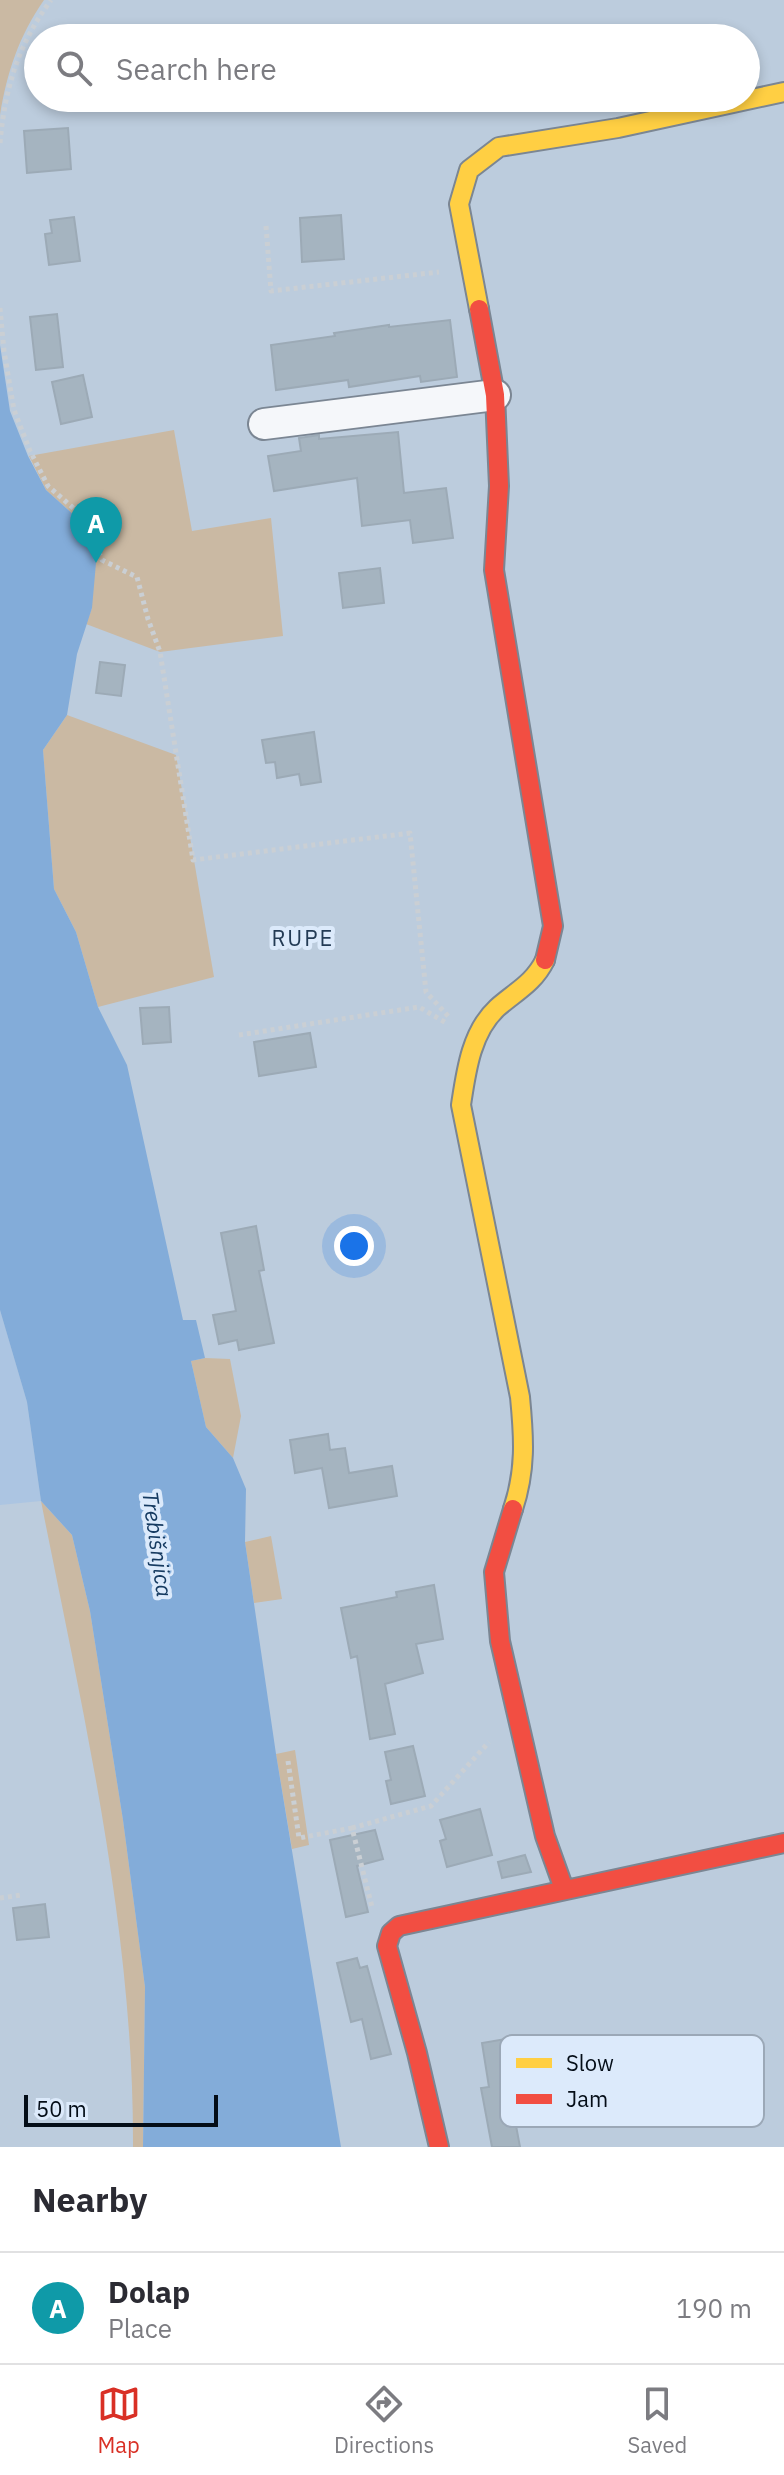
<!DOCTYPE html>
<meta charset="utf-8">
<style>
:root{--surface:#fff;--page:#f7f7f7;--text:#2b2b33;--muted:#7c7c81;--line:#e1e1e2;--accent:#d93025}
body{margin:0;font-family:"IBM Plex Sans",sans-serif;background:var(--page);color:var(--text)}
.scale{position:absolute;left:24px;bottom:20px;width:194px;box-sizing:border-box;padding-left:8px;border:4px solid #040d17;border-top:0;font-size:22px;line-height:28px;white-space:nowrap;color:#040d17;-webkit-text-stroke:6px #dceafb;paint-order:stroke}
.you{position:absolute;left:354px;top:1246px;width:28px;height:28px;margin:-20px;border:6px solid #fff;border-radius:50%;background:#1a73e8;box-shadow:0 0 0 12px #1a73e833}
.badge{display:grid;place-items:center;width:52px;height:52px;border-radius:50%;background:var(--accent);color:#fff;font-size:26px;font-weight:700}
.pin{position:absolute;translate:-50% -66px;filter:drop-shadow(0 2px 4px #0008)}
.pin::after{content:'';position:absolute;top:42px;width:28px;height:24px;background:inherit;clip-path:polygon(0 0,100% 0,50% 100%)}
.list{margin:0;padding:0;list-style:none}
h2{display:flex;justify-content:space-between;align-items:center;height:104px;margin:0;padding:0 32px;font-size:34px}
h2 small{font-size:26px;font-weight:400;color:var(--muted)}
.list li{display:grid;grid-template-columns:52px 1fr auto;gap:24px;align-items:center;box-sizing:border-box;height:112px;padding:0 32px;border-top:2px solid var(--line)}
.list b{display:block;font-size:30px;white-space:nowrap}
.list p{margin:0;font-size:26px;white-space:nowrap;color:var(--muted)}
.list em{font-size:26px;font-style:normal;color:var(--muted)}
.icon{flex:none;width:44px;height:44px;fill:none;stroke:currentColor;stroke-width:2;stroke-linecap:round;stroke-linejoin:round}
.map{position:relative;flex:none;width:784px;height:2147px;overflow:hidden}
.search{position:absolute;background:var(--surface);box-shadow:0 4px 12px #0003;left:24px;right:24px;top:24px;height:88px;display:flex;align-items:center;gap:20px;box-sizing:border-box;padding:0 28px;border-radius:44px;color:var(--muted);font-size:30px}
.sheet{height:216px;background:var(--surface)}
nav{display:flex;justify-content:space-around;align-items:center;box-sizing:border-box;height:112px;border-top:2px solid var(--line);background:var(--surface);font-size:22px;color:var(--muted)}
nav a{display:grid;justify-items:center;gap:4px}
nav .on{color:var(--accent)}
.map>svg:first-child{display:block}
.built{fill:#acc5e2}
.green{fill:#cab9a3}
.water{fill:#83acd9}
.building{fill:#a5b4c0;stroke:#9caab6;stroke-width:2}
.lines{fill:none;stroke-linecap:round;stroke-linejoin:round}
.street-casing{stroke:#7b8693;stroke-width:34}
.slow-casing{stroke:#7b8693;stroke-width:22}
.jam-casing{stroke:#7b8693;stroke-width:22}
.path{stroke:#cacfd4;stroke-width:5;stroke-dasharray:4 4;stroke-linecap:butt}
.street{stroke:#f5f7fa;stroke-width:30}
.slow{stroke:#ffcf43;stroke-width:18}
.jam{stroke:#f24e42;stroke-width:18}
.labels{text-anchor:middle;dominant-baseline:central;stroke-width:8;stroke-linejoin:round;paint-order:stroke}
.neighbourhood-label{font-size:22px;letter-spacing:2px;fill:#233b55;stroke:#dceafb}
.water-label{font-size:22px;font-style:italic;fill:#153a60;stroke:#dceafb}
.key{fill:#dceafb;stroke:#9ba8b7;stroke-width:2}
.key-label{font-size:22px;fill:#040d17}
</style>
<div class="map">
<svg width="784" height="2147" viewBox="0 0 784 2147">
<rect width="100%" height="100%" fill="#bcccdd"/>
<path class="built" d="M0,1310L27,1402L41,1501L0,1505Z"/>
<path class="green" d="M0,0H44C19,36 7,72 0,115Z
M174,430L192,531L271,518L283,636L160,652L86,624L92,608L85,525L46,490L29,456Z
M67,715L176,755L214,977L98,1007L76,932L54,889L43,750Z
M205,1358L230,1359L241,1416L233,1458L206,1427L191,1361Z
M41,1501L72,1535L90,1611L123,1820L145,1987L143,2147H133C134,1929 83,1714 41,1501Z
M271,1536L282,1599L254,1603L245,1542Z
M295,1750L309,1845L292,1849L276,1754Z"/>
<path class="water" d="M0,345L10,411L28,456L46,490L85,525L96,563L92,608L77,654L67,715L43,750L54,889L76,932L98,1007L127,1065L183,1320H196L205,1358L191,1361L206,1427L233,1458L246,1489L245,1542L276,1754L341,2147H143L145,1987L123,1820L90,1611L72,1535L41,1501L27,1402L0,1310Z"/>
<path class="building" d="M68,128L71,169L27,173L24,131Z
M341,215L344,259L302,262L300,218Z
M74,217L80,261L49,265L45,234L52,233L50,220Z
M57,314L63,367L36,370L30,317Z
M450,320L457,377L421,382L420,376L349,387L348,380L276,390L271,345L335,336L334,333L389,325V327Z
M83,375L92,417L61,424L52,382Z
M398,432L404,493L446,488L453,538L413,543L410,520L362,526L357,478L274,491L268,456L301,451L299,438L319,435V439Z
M380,568L384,603L343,608L339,573Z
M100,662L125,665L121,696L96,693Z
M314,732L321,782L301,785L299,774L277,778L275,762L266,763L262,740Z
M169,1007L171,1042L143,1044L140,1008Z
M310,1033L316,1067L259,1076L254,1042Z
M256,1226L264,1270L259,1271L274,1343L239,1350L237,1340L219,1344L213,1315L236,1311L221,1233Z
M328,1434L330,1450L345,1448L349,1473L392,1466L397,1496L329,1508L322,1468L295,1473L290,1440Z
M434,1585L443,1639L416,1644L423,1673L385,1684L395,1734L370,1739L357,1656L351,1658L341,1608L397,1597L396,1592Z
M413,1746L425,1796L391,1804L386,1781L391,1780L385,1752Z
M480,1809L492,1855L447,1867L440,1841L446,1839L440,1820Z
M375,1830L383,1859L357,1866L368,1912L346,1917L330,1840Z
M525,1855L531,1872L502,1878L498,1862Z
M45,1904L49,1937L17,1940L13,1908Z
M357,1958L360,1968L367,1966L391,2054L371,2059L362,2019L351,2022L337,1963Z
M517,2037L522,2068H518L526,2113L514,2115L520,2147H492L481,2088L489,2087L482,2043Z"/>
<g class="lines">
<g class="street-casing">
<path id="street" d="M264,424L495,395"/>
</g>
<g class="slow-casing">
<path id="slow" d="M479,309L459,204L469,170L499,147L618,128L784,92
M513,1509C526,1470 524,1438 520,1397L461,1105C466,1072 471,1032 497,1008C515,992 534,983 545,960"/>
</g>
<g class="jam-casing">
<path id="jam" d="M479,309L495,395L499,486L494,570L553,926L545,960
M513,1509L494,1572L500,1641L545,1836L564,1889
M439,2147L417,2053L387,1946L391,1933L399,1926L784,1843"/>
</g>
<path class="path" d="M0,143C5,88 18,45 51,0
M266,226L271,291L439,272
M0,308L4,351L14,410L30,451L48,486L86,519L102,560L137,577L148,619L160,652L193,860L410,833L426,992L449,1017
M239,1035L419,1007L448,1024
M288,1761L299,1838L352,1828L372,1907
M352,1828L431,1806L489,1742
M0,1898L22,1895"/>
<use href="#street" class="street"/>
<use href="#slow" class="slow"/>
<use href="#jam" class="jam"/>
</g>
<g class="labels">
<g class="neighbourhood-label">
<text x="303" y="937">RUPE</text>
</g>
<g class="water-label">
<text transform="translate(158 1544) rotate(82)">Trebišnjica</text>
</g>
</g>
<rect x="500" y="2035" width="264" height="92" rx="12" class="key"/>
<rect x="516" y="2058" width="36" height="10" fill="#ffcf43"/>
<rect x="516" y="2094" width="36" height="10" fill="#f24e42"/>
<g class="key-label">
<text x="566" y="2071">Slow</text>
<text x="566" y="2107">Jam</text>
</g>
</svg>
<div class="scale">50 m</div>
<div class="you"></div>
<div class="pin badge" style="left:96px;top:563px;background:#0f9aa8">A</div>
<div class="search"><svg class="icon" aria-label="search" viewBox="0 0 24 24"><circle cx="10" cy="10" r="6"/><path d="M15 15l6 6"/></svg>Search here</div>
</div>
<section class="sheet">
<h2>Nearby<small></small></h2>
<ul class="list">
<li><span class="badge" style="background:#0f9aa8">A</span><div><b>Dolap</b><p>Place</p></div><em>190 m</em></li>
</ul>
</section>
<nav>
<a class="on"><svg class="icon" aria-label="map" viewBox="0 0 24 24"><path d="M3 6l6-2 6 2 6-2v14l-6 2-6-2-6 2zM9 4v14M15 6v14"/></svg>Map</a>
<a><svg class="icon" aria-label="directions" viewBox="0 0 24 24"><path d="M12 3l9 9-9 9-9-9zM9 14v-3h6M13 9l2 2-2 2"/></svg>Directions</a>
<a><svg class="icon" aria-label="saved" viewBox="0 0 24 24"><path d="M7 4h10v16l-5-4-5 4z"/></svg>Saved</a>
</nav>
